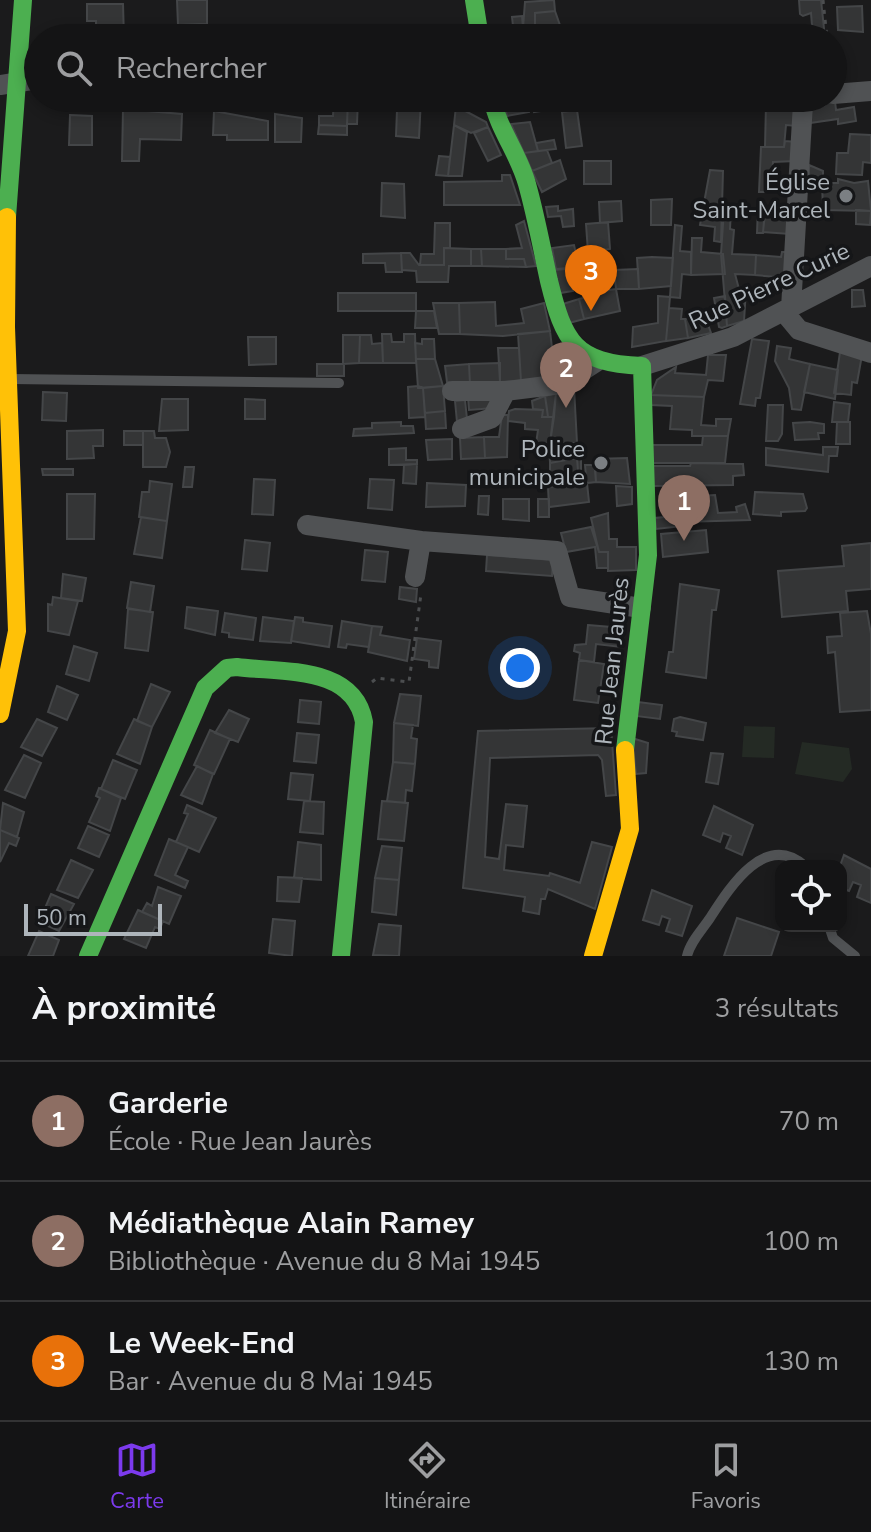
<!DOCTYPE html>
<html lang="fr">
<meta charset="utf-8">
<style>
:root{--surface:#141415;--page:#212122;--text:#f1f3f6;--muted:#9d9ea0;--line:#333334;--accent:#7c3aed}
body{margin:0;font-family:"Nunito Sans",sans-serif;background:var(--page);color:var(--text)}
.controls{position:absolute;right:24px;bottom:24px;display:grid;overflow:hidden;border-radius:16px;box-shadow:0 4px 12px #0003}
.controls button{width:72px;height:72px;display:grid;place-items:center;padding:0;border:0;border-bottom:2px solid var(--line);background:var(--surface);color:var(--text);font:40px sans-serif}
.scale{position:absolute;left:24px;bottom:20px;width:138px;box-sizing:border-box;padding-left:8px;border:4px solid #aeb5bb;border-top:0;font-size:22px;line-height:28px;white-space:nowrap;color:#aeb5bb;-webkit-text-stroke:6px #151618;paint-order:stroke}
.you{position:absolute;left:520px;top:668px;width:28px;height:28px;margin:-20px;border:6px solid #fff;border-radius:50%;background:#1a73e8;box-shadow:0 0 0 12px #1a73e833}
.badge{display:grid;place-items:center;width:52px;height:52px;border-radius:50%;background:var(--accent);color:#fff;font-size:26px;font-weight:700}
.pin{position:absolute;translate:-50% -66px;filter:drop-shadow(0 2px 4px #0008)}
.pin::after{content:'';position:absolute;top:42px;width:28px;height:24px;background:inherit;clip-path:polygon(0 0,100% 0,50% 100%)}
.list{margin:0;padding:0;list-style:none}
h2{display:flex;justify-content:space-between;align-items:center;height:104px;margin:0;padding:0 32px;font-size:34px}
h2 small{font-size:26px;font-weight:400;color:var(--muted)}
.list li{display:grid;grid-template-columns:52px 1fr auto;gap:24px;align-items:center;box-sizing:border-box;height:120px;padding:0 32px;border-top:2px solid var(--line)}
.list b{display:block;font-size:30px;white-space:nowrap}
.list p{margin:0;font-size:26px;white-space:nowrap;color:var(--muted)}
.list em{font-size:26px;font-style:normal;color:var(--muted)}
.icon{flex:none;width:44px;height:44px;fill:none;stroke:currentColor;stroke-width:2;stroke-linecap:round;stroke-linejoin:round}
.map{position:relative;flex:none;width:871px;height:956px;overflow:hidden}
.search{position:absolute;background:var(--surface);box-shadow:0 4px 12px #0003;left:24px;right:24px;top:24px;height:88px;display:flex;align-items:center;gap:20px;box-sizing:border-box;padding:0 28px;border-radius:44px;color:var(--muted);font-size:30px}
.sheet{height:464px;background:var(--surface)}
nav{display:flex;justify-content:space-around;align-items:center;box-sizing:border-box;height:112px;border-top:2px solid var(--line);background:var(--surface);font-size:22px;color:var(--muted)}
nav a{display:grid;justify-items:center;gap:4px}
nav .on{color:var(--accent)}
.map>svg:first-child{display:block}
.green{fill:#242a24}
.building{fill:#343536;stroke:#444648;stroke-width:2}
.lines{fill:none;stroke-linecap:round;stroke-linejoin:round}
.path{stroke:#4b4d4f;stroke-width:3;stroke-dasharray:4 6;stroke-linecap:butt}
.lane{stroke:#505254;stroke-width:10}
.street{stroke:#505254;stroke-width:20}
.fast{stroke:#4caf50;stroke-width:18}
.slow{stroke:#ffc107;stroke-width:18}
.poi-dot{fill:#7b7f83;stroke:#151618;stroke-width:3}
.labels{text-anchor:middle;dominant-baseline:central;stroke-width:7;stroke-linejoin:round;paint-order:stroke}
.poi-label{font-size:24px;fill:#aeb5bb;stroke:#151618;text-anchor:end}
.street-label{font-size:24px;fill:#aeb5bb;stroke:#151618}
</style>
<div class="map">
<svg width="871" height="956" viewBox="0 0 871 956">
<rect width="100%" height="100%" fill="#1b1b1c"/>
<path class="green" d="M744,726L775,727L774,758L742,757Z
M802,742L849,748L852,769L843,782L795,774Z"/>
<path class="building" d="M177,0H207V24L178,25Z
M554,0L555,11L535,13V27L523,28L525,2Z
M799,0H821L825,38H813L811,13L803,16L800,14Z
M87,4H123L124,38H96V21H87Z
M862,6L863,32L838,30L837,7Z
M555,11L562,31L535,27V13Z
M522,16L523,28L516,30L517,38H492L491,31L508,29L513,26L512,17Z
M334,98H348L347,126L319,125V116H333Z
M348,98H358L357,124H347Z
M386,98H421L419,138L396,136L397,110L386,109Z
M519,98L520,102L528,101L529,112L507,116L503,99Z
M597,98L598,102L534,112L532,101Z
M835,101L836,110L854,107L856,121L838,124V119L810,123L812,106Z
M794,103L796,126L786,125L784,147H765L766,104Z
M456,106L486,122L488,127L471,133L454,125Z
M123,109L182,114L181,140L140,139L139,161H122Z
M577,110L582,146L566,148L562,112Z
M214,111L268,121V140H227V135H213Z
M275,114L302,118L301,142H275Z
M70,115L92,116V145H69Z
M530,122L538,151L524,153L511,124Z
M319,125L347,126V135L318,134Z
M454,125L467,132L462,176H448Z
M488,127L501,155L488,161L474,133Z
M850,134L871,135V163L863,162L862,175L836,174L837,153H848Z
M554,140L556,149L538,151L536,143Z
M785,141L796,142L795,161L773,162L771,192H759L761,147H784Z
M547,150L552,163L532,171L524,153Z
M439,156L450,157L448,176L436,175Z
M560,160L566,179L542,192L532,171Z
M584,161H611V184H584Z
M809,165L823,171V185L809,181Z
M710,170L723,171L721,242L714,241L715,227L700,225Z
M502,175H510L520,205H444V182L502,181Z
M838,179L854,183L868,181L871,211L823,210L822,183H838Z
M382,183L404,184L405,218L381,216Z
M672,199L671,225H651V200Z
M621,201L622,221L600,223L599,202Z
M558,206V211L573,209L574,226L563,227L561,216L548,217L546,207Z
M758,207L765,208L763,233H757Z
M724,210H731L730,229L734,230L732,254L756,255L755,275L735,274L739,289H746L744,321L727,326L721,254Z
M856,210L871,211L870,225L856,224Z
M765,214L791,216L790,234L763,232Z
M524,221L536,266L526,267L524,259H506V249L522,248L516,225Z
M608,222L610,249L588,252L586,224Z
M435,223H450V248H444V265H420L421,254H434Z
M675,225L682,226L680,251L691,252V275L682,274L680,298L670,297Z
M692,238H702L701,252L723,254L725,274L691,275Z
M574,245L579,267L556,269L552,248Z
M444,248L471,249V266H449L448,282H417L416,271L402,270L401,253H410L419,265H444Z
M471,249H481L482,266H471Z
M481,249H506V259H524L526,267L482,266Z
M604,249L605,258L587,264L585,253Z
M782,252H789L787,278L755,275L756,255L781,257Z
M401,253L402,272H386L385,263H363V254Z
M652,257L673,258L671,286L639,289L637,258Z
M577,268V275L571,276L573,291L560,293L554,270Z
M638,269L639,289H616L614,270Z
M602,279L604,291L616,289L620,311L584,319L579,299L583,298L582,281Z
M852,290H863L865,306L852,307Z
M338,293H416V311H338Z
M658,296L670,297L666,341L632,347L633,327L658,323Z
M725,296L727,326L722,328L719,327L714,298Z
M579,299L584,319L569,323L563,304Z
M495,302L496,326L524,323L521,309L544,303L550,331L503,336L460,334L459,303Z
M433,303H459L460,334H439Z
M669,308L682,309L681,319H685L688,338L666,341Z
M416,311H434L437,328H415Z
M705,316L711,333L688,338L685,319Z
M550,331L556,380L521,381L518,334Z
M382,334H391L392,342H404V334H415L416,363H383Z
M343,335H360L359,363L343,364Z
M360,335H371L372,344L382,343L383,363H359Z
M248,337H276V364L249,365Z
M422,339H434L435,359H416L415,343L422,344Z
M752,339L769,341L760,398H756L755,406L740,404Z
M777,346L791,348L789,359L810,364L801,410L792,409L789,388L775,361Z
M498,348H519L521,381L500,382Z
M840,352L862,355L857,383L852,382L851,395L834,393Z
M708,355H726L723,381L708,380L704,397L651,395L657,380L676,367L675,373L706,375Z
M416,359H435L443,386L418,388Z
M500,363V382L470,384L469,364Z
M317,364H344V376H317Z
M469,364L470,384L447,382L445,366Z
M810,364L838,370L835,399L804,392Z
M418,386L423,388L425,417L409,418L408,387Z
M443,386L445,411L425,413L423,388Z
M574,387L577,443H550L556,393Z
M43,392L67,393L66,421L42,420Z
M556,393L554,417H548L545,396Z
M492,395L493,408L469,410L468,397Z
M651,395L704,397L701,425L716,426V419H731L728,436H692V430L670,429L672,406L651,405Z
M545,396L547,409L548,417H542L543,410L533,409L532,401Z
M162,399H188V430L159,431Z
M245,399L265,400V419H245Z
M465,400L467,419L457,422L455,401Z
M834,402L850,404L848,422H832Z
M768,405H783L782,434L778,441H766Z
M515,409L543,410L542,417H554L550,443L536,444L538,430L525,429V423L508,421L509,411Z
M445,411L446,428L426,429L425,413Z
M502,415H508L507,457L485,458L484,437H499Z
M401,422V426H413L414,433L353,436L354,429L372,428V423Z
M810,422L824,424V433H818L819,439L795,440L793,423Z
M837,422H850V444H836Z
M103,430V446H93L94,458L67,459V431Z
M124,431H143V445H124Z
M143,431H154L155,438H166L170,452L166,467H143Z
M703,436H728L725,463H652V445H702Z
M484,437L485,458L461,459L460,438Z
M452,439V459L428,460L426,440Z
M549,443H577V458L550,463Z
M823,447H838L837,456H829L828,472L766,465V448L823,455Z
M406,448V460H417V464L389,465V449Z
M577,458H581V476H586L585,465H595L596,482L579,484Z
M577,458L579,484L562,486L561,476L550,479V463Z
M627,458L630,484L596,482L594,459Z
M691,463L743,464L744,475L733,476V485L653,486L652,466H690Z
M417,464L416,484L403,483L404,465Z
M185,467H194L192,487H183Z
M42,469H73V475H43Z
M254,479L275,480L273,515L252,514Z
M370,479L394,480L392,510L368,508Z
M150,481L172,484L167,521L139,517L142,492H149Z
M427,483L466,485L465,506L426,507Z
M587,483L589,502L549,507L548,487Z
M616,486L632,487V504L617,506Z
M755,492L803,494L807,508L805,511L781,512V516L753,514Z
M67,494H95L94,539H67Z
M715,495L718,513L737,512L736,507L745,504L750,520L682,522L679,497Z
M479,496H489L488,515L478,514Z
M679,497L682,526L656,529L655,518L664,517L662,498Z
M503,499H529V521L503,519Z
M538,499H549V517H538Z
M608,513L609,539H617V547H636V570L608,571V552H599L591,518Z
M141,517L167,521L162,558L134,554Z
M591,527L599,552H608V568H597L595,547L566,552L561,533Z
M706,530L708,552L663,557L661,534Z
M245,540L270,543L267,571L242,569Z
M871,543V589L846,591L848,611L782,617L778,571L844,566L842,546Z
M365,550L388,552L385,582L362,580Z
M487,555L553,560L552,576L486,571Z
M63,574L86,578L82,601L61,598Z
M131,582L154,586L150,612L127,608Z
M680,584L719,590L716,610H712L706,678L666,672L669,652H673Z
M400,587L417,589L416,602L399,599Z
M53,597L78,601L69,635L48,631V604L52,605Z
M187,607L218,611L215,635L185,628Z
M128,609L153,612L148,651L125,648Z
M867,611L871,634V710L840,712L835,652L828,653L827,637L842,636L840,613Z
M225,613L256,618L253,640L229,637V633L222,632Z
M263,617L294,621L291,643L260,641Z
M295,617L303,618V622L332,626L329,647L291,641Z
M342,621L372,626L369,647L347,644L346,648L338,647Z
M588,625L623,628L621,647L596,644L594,662L579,660L580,653L574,651L575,645L586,644Z
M372,626L382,627L380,635L410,640L407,661L368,652Z
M417,638L441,641L438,668L429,667V661L414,659Z
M74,646L97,653L89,681L66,674Z
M579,660L604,664L598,703L574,700Z
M151,684L170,692L152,727L137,721Z
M57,686L78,695L67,720L48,712Z
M400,694L421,696L418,726L394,723Z
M300,700L321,702L319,724L298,722Z
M638,702L662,705L660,719L636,716Z
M229,710L249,719L238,742L215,733Z
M680,717L706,723L703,740L676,736L677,732L672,731L674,719Z
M37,719L57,728L42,756L21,747Z
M134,719L152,727L140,764L117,754Z
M394,723L413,725L411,738L417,739L415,764L393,762Z
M611,728L616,795L606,796L602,760L598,755L490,758L485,857L499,859L506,804L527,806L523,847L506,845L504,870L549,876L550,873L580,883L592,842L612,847L595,909L548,889L545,899H541L539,914L523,911L525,897L463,888L478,731Z
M210,730L230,739L214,774L194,765Z
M297,733L319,735L316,763L294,761Z
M632,738L648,743L646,773L636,774Z
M711,753L723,754L718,784L706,782Z
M24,755L41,763L25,798L5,790Z
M113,760L137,770L125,799L101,789Z
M393,762L415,764L412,791L406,790L405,803L387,801Z
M197,766L213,774L202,804L181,795Z
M291,773L313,775L310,801L288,799Z
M99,788L121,798L110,831L89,822L100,798L96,796Z
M304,801L324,802L323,834L300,832Z
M382,801L408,803L404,841L378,839Z
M3,803L24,812L17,837L0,830Z
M187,805L216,818L199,852L176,842L188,814L184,813Z
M714,806L753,825L742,855L726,848L731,836L723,833L720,842L703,835Z
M88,826L109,835L99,857L78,848Z
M0,830L19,838L16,846L9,843L0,862Z
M169,839L188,847L175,875L188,881L185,888L155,875Z
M298,842L321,845V880L294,878Z
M382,846L402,848L399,880L375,878Z
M844,855L871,869V903L857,897L861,885L853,882L849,891L841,888L840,866Z
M71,860L93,870L78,898L57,890Z
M278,877L302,878L299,902L277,901Z
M375,878L399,880L396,915L372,912Z
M158,887L181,896L169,924L142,912L147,903L152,906Z
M652,890L692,906L682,936L666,931L670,919L662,916L659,925L643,920Z
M51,894L74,904L59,931L39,922Z
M138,910L163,921L160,929L155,927L146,948L124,939Z
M737,918L779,932L771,956H724Z
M273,919L295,921L292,956L269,953Z
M379,924L401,926L399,956L373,955Z
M39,931L59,940L53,956H28Z"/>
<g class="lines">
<path class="path" d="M823,0L827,38
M372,682L377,678L409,682L421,594"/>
<path class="lane" d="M10,379L339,383
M829,926L833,938L855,956
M687,956C690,942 702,930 710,918C730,887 765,831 805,866"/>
<path class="street" d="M0,85L38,79
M833,94L871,91
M791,308L803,103L819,98
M784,312L799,330L871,353
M642,366L733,337L871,266
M452,391H506
M462,429L492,418L506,391L562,384L596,362
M307,525L421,541
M415,577L421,541L557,551L570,597L641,608"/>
<path class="fast" d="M474,0L480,38
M492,98C498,129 519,154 527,184C536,216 542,249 549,281C564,342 574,363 642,366L648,555L625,750
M7,217L23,0
M88,956L205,688L227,668L237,667C283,673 354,665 364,722L341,956"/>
<path class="slow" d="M0,714L17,631L6,327L7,217
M593,956L630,829L625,750"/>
</g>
<g class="poi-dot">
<circle cx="846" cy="196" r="8"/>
<circle cx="601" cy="463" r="8"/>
</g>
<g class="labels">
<g class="poi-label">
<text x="830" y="182">Église<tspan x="830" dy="28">Saint-Marcel</tspan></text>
<text x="585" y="449">Police<tspan x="585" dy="28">municipale</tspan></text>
</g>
<g class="street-label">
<text transform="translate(769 286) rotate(-25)">Rue Pierre Curie</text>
<text transform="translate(612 661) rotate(-84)">Rue Jean Jaurès</text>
</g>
</g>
</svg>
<div class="controls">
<button><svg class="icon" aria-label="locate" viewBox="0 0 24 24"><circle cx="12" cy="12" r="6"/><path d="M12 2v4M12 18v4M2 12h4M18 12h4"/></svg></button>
</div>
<div class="scale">50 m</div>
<div class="you"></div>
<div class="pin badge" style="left:684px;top:541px;background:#8d6e63">1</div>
<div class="pin badge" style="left:566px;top:408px;background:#8d6e63">2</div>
<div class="pin badge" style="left:591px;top:311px;background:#e8710a">3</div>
<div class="search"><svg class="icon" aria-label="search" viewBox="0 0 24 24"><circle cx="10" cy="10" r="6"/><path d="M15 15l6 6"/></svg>Rechercher</div>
</div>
<section class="sheet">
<h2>À proximité<small>3 résultats</small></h2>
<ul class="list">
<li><span class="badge" style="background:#8d6e63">1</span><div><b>Garderie</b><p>École · Rue Jean Jaurès</p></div><em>70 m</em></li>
<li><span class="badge" style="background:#8d6e63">2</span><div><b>Médiathèque Alain Ramey</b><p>Bibliothèque · Avenue du 8 Mai 1945</p></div><em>100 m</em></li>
<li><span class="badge" style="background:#e8710a">3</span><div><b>Le Week-End</b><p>Bar · Avenue du 8 Mai 1945</p></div><em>130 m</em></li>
</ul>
</section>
<nav>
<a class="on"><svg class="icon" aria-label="map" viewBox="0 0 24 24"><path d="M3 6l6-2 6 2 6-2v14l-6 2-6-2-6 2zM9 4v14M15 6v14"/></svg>Carte</a>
<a><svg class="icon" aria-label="directions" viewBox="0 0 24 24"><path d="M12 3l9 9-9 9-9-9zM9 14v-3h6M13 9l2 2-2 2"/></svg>Itinéraire</a>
<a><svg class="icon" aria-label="saved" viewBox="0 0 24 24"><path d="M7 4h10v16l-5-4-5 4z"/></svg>Favoris</a>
</nav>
